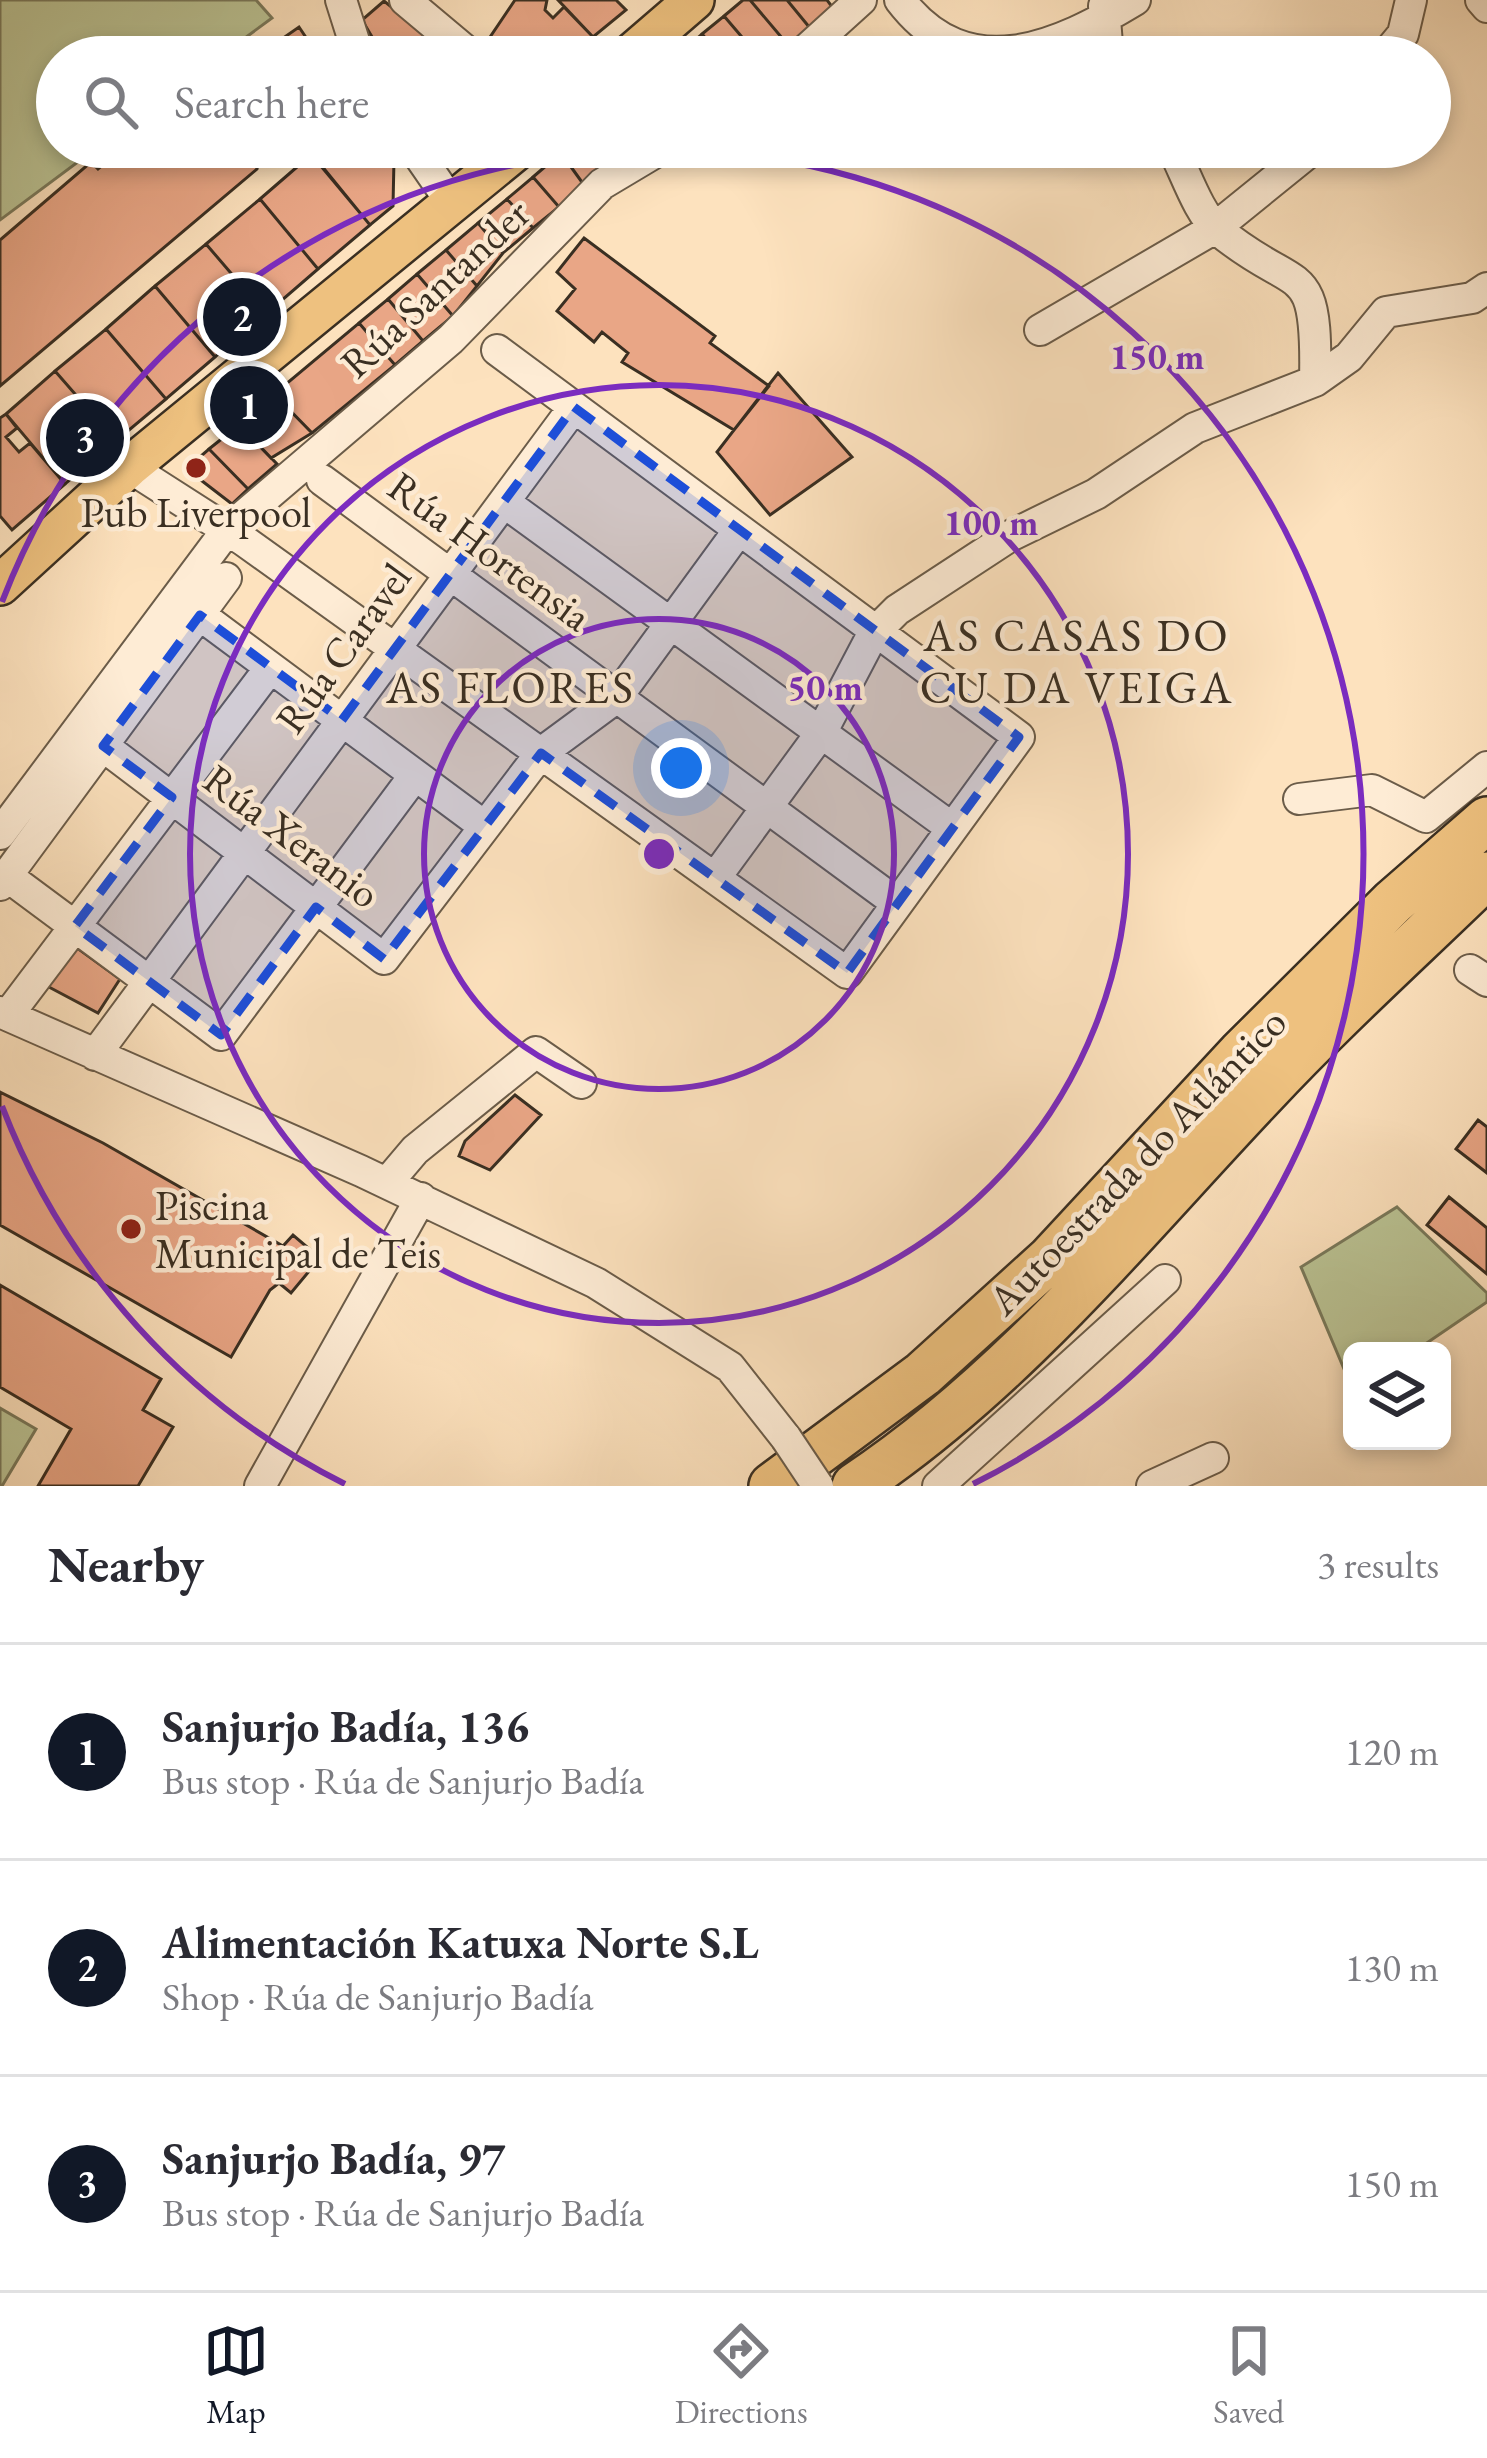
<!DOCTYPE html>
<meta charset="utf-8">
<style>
:root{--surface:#fff;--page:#f7f7f7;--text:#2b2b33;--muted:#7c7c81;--line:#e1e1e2;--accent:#111827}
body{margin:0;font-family:"EB Garamond",serif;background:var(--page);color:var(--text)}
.controls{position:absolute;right:36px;bottom:36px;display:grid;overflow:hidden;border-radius:18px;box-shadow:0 6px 18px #0003}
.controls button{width:108px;height:108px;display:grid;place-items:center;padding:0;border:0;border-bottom:3px solid var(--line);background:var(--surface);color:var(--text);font:60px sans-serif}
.you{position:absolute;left:681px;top:768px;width:42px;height:42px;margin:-30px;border:9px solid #fff;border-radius:50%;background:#1a73e8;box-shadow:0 0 0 18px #1a73e833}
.badge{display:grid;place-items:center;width:78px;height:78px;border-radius:50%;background:var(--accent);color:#fff;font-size:39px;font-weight:700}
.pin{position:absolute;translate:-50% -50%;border:6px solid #fff;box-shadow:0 3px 12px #0006}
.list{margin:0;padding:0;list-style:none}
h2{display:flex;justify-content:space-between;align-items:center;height:156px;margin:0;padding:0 48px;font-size:51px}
h2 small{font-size:39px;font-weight:400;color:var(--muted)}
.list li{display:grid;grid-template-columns:78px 1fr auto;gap:36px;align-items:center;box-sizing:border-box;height:216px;padding:0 48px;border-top:3px solid var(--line)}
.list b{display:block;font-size:45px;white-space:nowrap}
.list p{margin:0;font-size:39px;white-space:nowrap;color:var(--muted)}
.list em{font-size:39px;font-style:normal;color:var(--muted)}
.icon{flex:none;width:66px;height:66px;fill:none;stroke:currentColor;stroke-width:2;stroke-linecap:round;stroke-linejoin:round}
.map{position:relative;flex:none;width:1487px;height:1486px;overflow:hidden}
.search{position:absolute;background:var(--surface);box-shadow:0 6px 18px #0003;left:36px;right:36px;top:36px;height:132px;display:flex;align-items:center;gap:30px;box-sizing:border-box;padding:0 42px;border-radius:66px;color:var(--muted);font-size:45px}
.sheet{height:804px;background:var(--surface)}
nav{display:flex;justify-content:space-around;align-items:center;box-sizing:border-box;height:168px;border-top:3px solid var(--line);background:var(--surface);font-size:33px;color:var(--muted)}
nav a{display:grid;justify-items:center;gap:6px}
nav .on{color:var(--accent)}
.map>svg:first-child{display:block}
.green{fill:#bbc495;stroke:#7a7a5c;stroke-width:3}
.building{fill:#e9a686;stroke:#3a2f22;stroke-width:3}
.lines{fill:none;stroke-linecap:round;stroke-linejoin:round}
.minor-casing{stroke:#6b5c49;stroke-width:34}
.major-casing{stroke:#3a2f22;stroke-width:44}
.highway-casing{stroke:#3a2f22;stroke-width:50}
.minor{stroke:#feecd5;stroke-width:30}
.major{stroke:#eec17f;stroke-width:39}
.highway{stroke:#eec17f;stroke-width:45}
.minor-bridge-casing{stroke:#6b5c49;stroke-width:34;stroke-linecap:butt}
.minor-bridge{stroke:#feecd5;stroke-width:30}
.marked{fill:#1d4ed8;fill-opacity:0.2;stroke:#1d4ed8;stroke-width:9;stroke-dasharray:24 15;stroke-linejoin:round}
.ring{fill:none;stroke:#7b2cbf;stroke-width:6}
.poi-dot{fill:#8f2418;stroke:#feecd5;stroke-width:4.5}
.labels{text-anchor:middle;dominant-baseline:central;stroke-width:9;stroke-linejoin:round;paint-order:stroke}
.street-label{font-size:42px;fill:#3a2f22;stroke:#feecd5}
.poi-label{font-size:42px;fill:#3a2f22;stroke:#feecd5}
.neighbourhood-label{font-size:45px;letter-spacing:3px;fill:#3a2f22;stroke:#feecd5}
.centre{fill:#7b2cbf;stroke:#feecd5;stroke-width:6}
.ring-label{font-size:36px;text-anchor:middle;font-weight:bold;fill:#7b2cbf;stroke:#feecd5;stroke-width:9;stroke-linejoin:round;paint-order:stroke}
</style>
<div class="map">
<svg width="1487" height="1486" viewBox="0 0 1487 1486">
<rect width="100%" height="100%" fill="#fde2be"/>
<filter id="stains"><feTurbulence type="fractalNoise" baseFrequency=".00167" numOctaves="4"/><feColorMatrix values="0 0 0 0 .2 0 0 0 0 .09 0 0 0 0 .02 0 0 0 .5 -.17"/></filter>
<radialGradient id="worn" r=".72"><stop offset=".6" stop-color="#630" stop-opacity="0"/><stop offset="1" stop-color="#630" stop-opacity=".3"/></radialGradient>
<path class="green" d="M0,0H256L272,18L219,57H57V147H98L0,220Z
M1397,1207L1487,1293V1302L1415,1351H1352V1388L1301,1267Z
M0,1408L36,1429L2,1486H0Z"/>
<path class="building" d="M515,0H547L545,10L553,18L564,7L593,37L571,57H486L480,52Z
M558,0H616L626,10L593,37Z
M743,0H750L788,45L774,57H759L724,16Z
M750,0H787L810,28L788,45Z
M787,0H827L833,8L810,28Z
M384,1L454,57H384L362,20Z
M724,16L759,57H722L702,34Z
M299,27L319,57H256Z
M702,34L722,57H679L678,55Z
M124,147L261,148L257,169L0,386V240L91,162L98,169Z
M305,147H387L394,159L393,206L370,225Z
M568,147H601L614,162L599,169L584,185L561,153Z
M561,153L584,185L559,207L533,177Z
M312,154L370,225L318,269L260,199Z
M533,177L559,207L533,228L507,199Z
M260,199L318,269L266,314L206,244Z
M507,199L533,228L503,253L478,223Z
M478,223L503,253L477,286L446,250Z
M584,238L715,336L710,343L769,386L734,430L622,362L628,353L602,332L594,342L557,311L575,289L557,272Z
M206,244L266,314L215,357L155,286Z
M446,250L477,286L453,316L417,274Z
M417,274L453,316L423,341L388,299Z
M155,286L215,357L166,399L106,329Z
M388,299L423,341L395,365L359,323Z
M359,323L395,365L312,433L274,394Z
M106,329L166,399L116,441L55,371Z
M55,371L116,441L65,484L6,414Z
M778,373L852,457L770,515L717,452Z
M274,394L312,433L271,458L239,425Z
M6,414L17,428L6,437L19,452L30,443L65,484L12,530L0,516V418Z
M239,425L277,464L248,489L209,449Z
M209,449L248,489L232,504L193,474L194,462Z
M73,945L120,979L98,1013L47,986Z
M0,1092L103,1143L283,1246L293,1235L320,1258L291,1293L279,1283L270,1290L231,1357L0,1225Z
M515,1095L541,1115L490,1170L459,1156L465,1141Z
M1478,1120L1487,1127V1173L1456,1149Z
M1449,1197L1487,1228V1274L1427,1225Z
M0,1285L161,1379L143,1410L173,1427L138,1486H38L71,1429L0,1387Z"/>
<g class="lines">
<g class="minor-casing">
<path id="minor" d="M341,0L359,57
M405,0L473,57
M900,0C968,89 1059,46 1135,0
M1481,0L1487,7
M1104,6L1108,57
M798,57L861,0
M1384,57L1403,34L1411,0
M413,147L451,202
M1172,147C1185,171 1198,213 1218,230C1298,297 1318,254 1315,381
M1040,330L1215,228L1315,147
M129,467L243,540L847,973L1019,737L497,350
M322,480L897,903
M504,502L952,828
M200,615L484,826
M103,746L384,959L541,753L617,697L739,530
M1299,799L1372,790L1426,817L1487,767
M0,834L227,530L451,339L602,184L664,147
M7,876L221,1035L415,775
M715,878L821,733L873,634L897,610L1010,536L1096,494L1195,428L1315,381L1349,357L1386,312L1472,298L1487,288
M0,885L226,578
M1470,970L1487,981
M0,1012L361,1171L596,1283L730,1367L786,1438
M8,1015L270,668
M95,1055L574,407
M387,1183L415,1150L536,1052L581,1083
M260,1486L421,1198
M938,1486L1165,1280
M1152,1486L1213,1458"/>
</g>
<g class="major-casing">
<path id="major" d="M628,57L694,0
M0,585L129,467L520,147"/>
</g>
<g class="highway-casing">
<path id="highway" d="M772,1486L923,1374L1050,1259L1241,1053L1393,902L1487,820
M855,1486C1013,1381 1135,1229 1264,1093C1335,1017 1413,947 1487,875"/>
</g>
<use href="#minor" class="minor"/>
<use href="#major" class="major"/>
<use href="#highway" class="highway"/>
<g class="minor-bridge-casing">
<path id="minor-bridge" d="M786,1438L818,1486"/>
</g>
<use href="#minor-bridge" class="minor-bridge"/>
</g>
<path class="marked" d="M574,407L1019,737L847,973L541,753L384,959L316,907L221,1035L75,926L172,797L103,746L200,615L342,720Z"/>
<g class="ring">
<circle cx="659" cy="854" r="235"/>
<circle cx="659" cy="854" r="469"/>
<path d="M345 1484A704 704 0 0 1 2 1106M2 602A704 704 0 1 1 973 1484"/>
</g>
<g class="poi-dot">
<circle cx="196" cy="468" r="12"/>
<circle cx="131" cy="1229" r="12"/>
</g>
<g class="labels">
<g class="street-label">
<text transform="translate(435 288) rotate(-43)">Rúa Santander</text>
<text transform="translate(490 551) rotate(36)">Rúa Hortensia</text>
<text transform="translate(343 648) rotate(-54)">Rúa Caravel</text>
<text transform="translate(292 836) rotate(37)">Rúa Xeranio</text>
<text transform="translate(1137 1161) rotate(-46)">Autoestrada do Atlántico</text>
</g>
<g class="poi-label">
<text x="196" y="512">Pub Liverpool</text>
<text x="155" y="1205" text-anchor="start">Piscina<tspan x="155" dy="48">Municipal de Teis</tspan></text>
</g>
<g class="neighbourhood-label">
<text x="1077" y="635">AS CASAS DO<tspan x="1077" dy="52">CU DA VEIGA</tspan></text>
<text x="511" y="687">AS FLORES</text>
</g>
</g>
<circle cx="659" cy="854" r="18" class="centre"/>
<g class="ring-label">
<text x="1157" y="369">150 m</text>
<text x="991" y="535">100 m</text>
<text x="825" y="700">50 m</text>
</g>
<rect width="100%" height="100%" filter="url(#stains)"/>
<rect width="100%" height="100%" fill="url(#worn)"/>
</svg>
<div class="controls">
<button><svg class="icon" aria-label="layers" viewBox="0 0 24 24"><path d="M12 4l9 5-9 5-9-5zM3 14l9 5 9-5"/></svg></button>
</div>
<div class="you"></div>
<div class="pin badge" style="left:249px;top:405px">1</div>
<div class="pin badge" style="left:242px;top:317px">2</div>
<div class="pin badge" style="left:85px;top:438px">3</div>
<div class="search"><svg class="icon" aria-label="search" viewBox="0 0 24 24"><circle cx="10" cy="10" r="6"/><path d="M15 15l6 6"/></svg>Search here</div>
</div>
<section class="sheet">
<h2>Nearby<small>3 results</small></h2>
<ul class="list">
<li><span class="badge">1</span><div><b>Sanjurjo Badía, 136</b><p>Bus stop · Rúa de Sanjurjo Badía</p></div><em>120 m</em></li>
<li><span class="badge">2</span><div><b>Alimentación Katuxa Norte S.L</b><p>Shop · Rúa de Sanjurjo Badía</p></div><em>130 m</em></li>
<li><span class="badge">3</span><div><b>Sanjurjo Badía, 97</b><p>Bus stop · Rúa de Sanjurjo Badía</p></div><em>150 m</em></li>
</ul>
</section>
<nav>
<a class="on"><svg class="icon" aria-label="map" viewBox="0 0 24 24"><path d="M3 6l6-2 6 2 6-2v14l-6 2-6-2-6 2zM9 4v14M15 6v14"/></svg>Map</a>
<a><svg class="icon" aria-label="directions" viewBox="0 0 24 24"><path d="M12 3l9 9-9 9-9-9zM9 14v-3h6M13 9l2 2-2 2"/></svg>Directions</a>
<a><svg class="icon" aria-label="saved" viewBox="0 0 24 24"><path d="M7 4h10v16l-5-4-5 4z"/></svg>Saved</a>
</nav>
